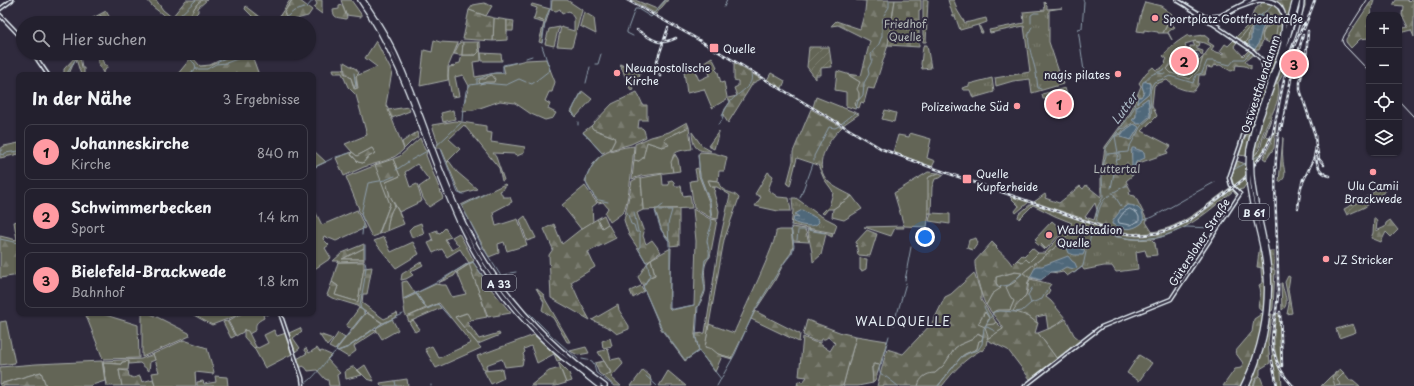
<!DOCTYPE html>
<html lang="de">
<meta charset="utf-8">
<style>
:root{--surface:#23202e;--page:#2f2d3a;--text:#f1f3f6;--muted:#a3a3aa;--line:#403e4a;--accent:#ff9aa2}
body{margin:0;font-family:"Playpen Sans",sans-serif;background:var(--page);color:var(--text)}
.controls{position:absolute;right:12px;top:12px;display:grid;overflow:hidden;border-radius:8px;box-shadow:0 1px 3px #0004}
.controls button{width:36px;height:36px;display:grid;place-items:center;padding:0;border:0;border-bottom:1px solid var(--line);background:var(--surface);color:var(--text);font:20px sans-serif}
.you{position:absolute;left:925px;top:237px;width:14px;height:14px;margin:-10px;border:3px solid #fff;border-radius:50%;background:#1a73e8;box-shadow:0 0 0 6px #1a73e833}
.badge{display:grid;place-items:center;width:26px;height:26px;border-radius:50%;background:var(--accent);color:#111;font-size:13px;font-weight:700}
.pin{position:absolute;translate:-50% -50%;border:2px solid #fff;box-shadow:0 1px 4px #0006}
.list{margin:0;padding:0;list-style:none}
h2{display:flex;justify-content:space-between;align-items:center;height:52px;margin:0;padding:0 16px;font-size:17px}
h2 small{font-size:13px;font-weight:400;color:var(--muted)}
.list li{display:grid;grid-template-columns:26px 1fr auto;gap:12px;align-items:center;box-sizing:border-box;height:56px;margin:0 8px 8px;padding:0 8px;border:1px solid var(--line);border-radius:8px}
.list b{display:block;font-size:15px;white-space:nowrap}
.list p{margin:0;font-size:13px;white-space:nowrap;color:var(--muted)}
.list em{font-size:13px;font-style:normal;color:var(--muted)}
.icon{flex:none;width:22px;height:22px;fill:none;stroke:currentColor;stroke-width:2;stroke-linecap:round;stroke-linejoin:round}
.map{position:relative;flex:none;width:1414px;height:386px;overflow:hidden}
.search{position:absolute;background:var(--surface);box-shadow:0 1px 3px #0004;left:16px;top:16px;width:300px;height:44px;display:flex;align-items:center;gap:10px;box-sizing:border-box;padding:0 14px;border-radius:22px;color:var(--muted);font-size:15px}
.panel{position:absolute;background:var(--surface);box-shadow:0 1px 3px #0004;left:16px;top:72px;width:300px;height:244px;border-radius:8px}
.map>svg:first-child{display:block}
.grass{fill:#646557;stroke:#a6aba8;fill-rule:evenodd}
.forest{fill:url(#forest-firs);stroke:#a6aba8;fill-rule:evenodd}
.wetland{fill:url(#wetland-marsh);stroke:#a6aba8}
.cemetery{fill:url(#cemetery-stones);stroke:#a6aba8}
.park{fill:url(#park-tufts);stroke:#a6aba8}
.garden{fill:url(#garden-furrows);stroke:#a6aba8}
.water{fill:url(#water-ripples);stroke:#8d9eac}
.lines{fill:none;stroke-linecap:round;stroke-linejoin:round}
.shore{stroke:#abbac6;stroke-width:1}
.stream{stroke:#8d9eac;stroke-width:1}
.secondary-casing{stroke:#e8f1f8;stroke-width:5}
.highway-casing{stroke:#e8f1f8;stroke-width:6}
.secondary{stroke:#2f2a3d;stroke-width:2}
.highway{stroke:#2f2a3d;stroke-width:3.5}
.tram{stroke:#e8f1f8;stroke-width:1}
.rail-casing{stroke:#e8f1f8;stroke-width:2.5}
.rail{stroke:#2f2a3d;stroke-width:1;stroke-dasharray:3;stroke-linecap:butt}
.highway-bridge-casing{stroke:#e8f1f8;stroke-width:6;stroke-linecap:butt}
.highway-bridge{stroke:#2f2a3d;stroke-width:3.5}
.poi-dot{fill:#ff9aa2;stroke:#2f2a3d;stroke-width:1.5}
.labels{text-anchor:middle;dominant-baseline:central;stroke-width:4;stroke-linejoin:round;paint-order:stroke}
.shield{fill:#2f2a3d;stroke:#b0b5c0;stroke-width:1}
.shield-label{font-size:10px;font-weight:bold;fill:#e8f1f8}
.poi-label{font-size:11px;fill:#e8f1f8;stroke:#2f2a3d;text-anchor:start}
.park-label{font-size:11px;fill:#b3b9b8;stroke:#2f2a3d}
.street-label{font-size:11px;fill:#e8f1f8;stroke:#2f2a3d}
.water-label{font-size:12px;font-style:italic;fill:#abbac6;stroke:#2f2a3d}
.neighbourhood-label{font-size:12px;letter-spacing:1px;fill:#e8f1f8;stroke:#2f2a3d}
</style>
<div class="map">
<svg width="1414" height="386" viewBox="0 0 1414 386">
<defs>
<pattern id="forest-firs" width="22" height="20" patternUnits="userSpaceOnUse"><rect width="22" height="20" fill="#646557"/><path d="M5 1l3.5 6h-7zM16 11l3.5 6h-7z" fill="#7a7c70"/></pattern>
<pattern id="wetland-marsh" width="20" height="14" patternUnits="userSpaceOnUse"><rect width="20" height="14" fill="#646557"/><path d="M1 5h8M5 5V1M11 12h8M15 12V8" fill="none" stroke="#7a7c70"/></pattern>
<pattern id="cemetery-stones" width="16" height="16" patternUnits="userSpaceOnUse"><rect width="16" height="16" fill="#646557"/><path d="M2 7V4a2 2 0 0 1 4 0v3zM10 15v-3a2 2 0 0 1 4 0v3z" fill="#7a7c70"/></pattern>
<pattern id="park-tufts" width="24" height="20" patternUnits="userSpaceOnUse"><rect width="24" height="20" fill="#646557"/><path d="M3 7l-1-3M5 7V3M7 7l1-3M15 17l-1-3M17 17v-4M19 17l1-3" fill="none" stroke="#7a7c70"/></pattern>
<pattern id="garden-furrows" width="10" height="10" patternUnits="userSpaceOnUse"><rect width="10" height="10" fill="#646557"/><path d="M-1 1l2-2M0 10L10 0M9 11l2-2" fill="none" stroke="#7a7c70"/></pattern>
<pattern id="water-ripples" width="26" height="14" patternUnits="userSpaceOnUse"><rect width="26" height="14" fill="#50677a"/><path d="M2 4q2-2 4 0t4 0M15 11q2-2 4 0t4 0" fill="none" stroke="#697d8e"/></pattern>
</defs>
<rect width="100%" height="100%" fill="#2f2a3d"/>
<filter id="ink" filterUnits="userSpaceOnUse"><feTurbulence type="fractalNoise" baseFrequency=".025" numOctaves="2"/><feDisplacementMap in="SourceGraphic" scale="8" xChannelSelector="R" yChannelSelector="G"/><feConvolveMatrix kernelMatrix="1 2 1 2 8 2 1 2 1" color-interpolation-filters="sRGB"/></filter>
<g filter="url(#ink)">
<path class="grass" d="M315,0H322V14L314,8L317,4Z
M341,0H351L361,14V17L346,15Z
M552,0H567L582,10L572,47L557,46L560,31L561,27L574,31V18L569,11L562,14L560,9L556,11L551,10Z
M1304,0H1305V6L1286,59L1282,76L1278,83H1276L1289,48Z
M1145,2L1161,6L1172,14L1163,33H1158V32L1144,30V32L1137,31L1141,13Z
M484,3L492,6L486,16L469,10L473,5Z
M532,4L550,9L546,22L534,18L537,8L531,6Z
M584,12L594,18L596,34L580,26Z
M494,18L507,20V40L493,41Z
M1279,20L1276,40L1273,48V45L1262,39C1263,26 1269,27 1279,20Z
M1252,22H1253V26L1249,32L1248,40L1245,43L1240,39Z
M560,27L558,30L554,46L545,44L549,29Z
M434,40L440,42L458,43L448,67V80L420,86L424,50L432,52Z
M376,41L392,72L386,104L404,149C393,161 379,162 364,167C357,170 351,173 344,176L336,158L352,152L345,144L367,135L356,95L348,87L342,73H334L333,69H344V73L351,78L354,89L358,88L356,76L377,67L365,58ZM372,148L375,153L367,158L363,163L358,162L351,155L352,152L357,156Z
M1194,41L1200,43L1199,46H1196H1197V49L1203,51L1202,56L1199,51L1193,52L1190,50V46H1195L1193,43Z
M478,42H480L481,61L473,62L475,77L496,73H505L503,66L526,60L546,59L555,82L552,92H549L545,101L550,104L548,109L556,113L553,118L545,120L531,114L515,103L500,101L474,110L462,111L469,86L463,75L455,77L459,96L452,97L448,76L449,67L455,66L456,64L460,63L462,55H476L479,52Z
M481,53L501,54L502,61H482Z
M712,57L717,67L715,69L718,72L721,83L724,82L727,97V99L712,108L704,89L687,93L684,72L693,67L699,80L710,75L704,62Z
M1203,57L1199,70L1190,79L1171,73L1167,69L1170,66L1171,61L1175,59V62L1187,64L1188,59L1199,61Z
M837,71L847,74L860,82L859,99L855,102L856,107L855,109L846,106V92L835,90Z
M582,91L592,99L576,117L571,112Z
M816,97L859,114L843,125L813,107Z
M453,110L455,119L443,122L441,113Z
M456,121L486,126V132L492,133L491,142L525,147L524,153L517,156L515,154L493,153L496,157L504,180L502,181L499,168L464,125L449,139L460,149L447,162L441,148H436L438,143L432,125Z
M591,126L593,129L614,137L615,140L610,150L602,153L583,132Z
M689,127L692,149C674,151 670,152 673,172L641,176L632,179L634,160L639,161L647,142L662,147L668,144L663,139Z
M910,133L931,139L927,158L935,161L932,167L893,152L898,135L909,137Z
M420,138L425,150L427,151L426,155L443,198L429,207L423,198L419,187L429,180L417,164L405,172L410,187L417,184L422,201L399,212L404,224L387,231C388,223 389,212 395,205L399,212L390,196L386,182L400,176L393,159L400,156Z
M634,146C633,158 629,204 623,212C619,216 614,219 610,222L605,213L608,208L603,202L598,203L585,181C588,174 591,167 595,161C602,151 623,147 634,146Z
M313,150L326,162L313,168Z
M700,152L714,153L727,157L724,171H719L718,181L709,180L711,187H715L714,193L719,211L718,219L712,218L710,202L700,176L698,155Z
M449,161L457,172L477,189L460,194L447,163Z
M376,165L390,204L378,235L372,237L358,209H359L346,177Z
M698,168L699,176L709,202L711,218L694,208L690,181L697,180L695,169Z
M768,172L773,176L768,190L778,197L789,198L791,211H778L755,206L761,197L755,194Z
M928,172L939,173L929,177L928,213H929L927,227L904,226L894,193Z
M662,174L663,185H669L668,181L672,180L674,182L675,186H681L683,196L690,195L692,208L643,210L641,178Z
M1246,177L1247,183L1243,189L1238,190L1234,187Z
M505,184L506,185L503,187L504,189L500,191L503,197H510L512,202L493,212L496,226L518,219L527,245L507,251L504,242L498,244L499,253L489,257L461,205Z
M585,186L597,203L592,207L593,222L581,229L562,205Z
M1231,187L1232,188C1207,206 1184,227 1153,233L1152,232C1182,228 1207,204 1231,187Z
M852,196L862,209L844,220L832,217L833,209Z
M313,207L322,225L357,210L365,228L336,241L324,236L323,239L329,245L325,248L331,258L313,270Z
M693,209L710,219L717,220L710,257C700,267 707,281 705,292C704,297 700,302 698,307H697L695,334L699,351L685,361L661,329L643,286L650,277L655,275L651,259L671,248L669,308L672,310L694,305L696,241Z
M931,213L950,214V224L929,221Z
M604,215L608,224L602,228L597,219Z
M525,216L536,238L527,241L520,220Z
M1052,221L1063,231L1046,249L1041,244L1045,249L1044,250L1035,242L1037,240L1035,239Z
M421,223L424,234L412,238L409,230L413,226Z
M445,228L451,237L445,239L452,250L459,246L452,237L459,233L474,261L469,263L460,249L447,257L442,249L433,253L428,243L433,241L430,233L437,230V232L440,233Z
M780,230H791L793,246L791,253L785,261L774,282L755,311L732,358L718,354L705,347L709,324L734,333C740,318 778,240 776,231Z
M384,237L391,252L413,242L419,254L396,268L374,241Z
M364,248V259H342Z
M1032,248L1038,253L1029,262L1022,263L1017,260L1022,255L1024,256Z
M338,262H364V268L358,302L335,295L338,286L332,282Z
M421,262L423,265L410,272L413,275L406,279L401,280L402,274Z
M470,264L487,317L471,320L466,313L455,317L481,348L436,368L425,349L432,346L439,358L471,343L439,303L427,308L416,293L436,284L441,285H446L452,297L466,294L457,272Z
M1015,272L1022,273L1017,278L1010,296L1014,301L1010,310L995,311L992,313L986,305L992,294L1001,287H999L996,283V277Z
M1288,276L1290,277L1288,289L1292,313L1287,314L1289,304L1285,282Z
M407,281L415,293L403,299L402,282Z
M416,294L426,308L407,317L405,314L403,300Z
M359,308L364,311V314L352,329L346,326Z
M985,312L994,324L996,322L1003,329L987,339L978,324Z
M85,313H99L138,325L139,358L103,359Z
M142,313H149L189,333L190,336L142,357Z
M190,313H236L239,315L243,313H271L266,315V314L263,315L264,318C257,322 255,323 256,330L249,334L244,329L243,332L236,336L228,321L238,315L212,325Z
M367,313L382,323L373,330L377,331L376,328L392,319L398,330L382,339L377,331L354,346L356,351L348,357L338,351L349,347L372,330L348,347L337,351L336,350L365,314Z
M1279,313L1281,369C1272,350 1273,334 1276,314Z
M1274,314L1272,335V346L1276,362L1281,372L1282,386H1278L1273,362L1271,342Z
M1066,319L1074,335L1080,340L1057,359L1038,333L1053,327Z
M413,320L420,329L415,332L409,322Z
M6,321L15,363L0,365V322Z
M227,321L235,336L231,338L223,322Z
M300,328L302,331L293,338L300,348L295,352L289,333Z
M274,330L277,336L286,333L292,354L265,368L254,348L257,347L258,348L268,343L264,335Z
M338,333L345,338L335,350L329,347Z
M977,333L983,336L982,340L979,341L977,349L965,354L961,357L938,386H918L920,379L929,373H935L944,365L955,348L959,345L973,339Z
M534,335L561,360L557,361L554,354L537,363L531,346L524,349L525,352L523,354L524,357L522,365L505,367L502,359L486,365L487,370H484L477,356Z
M856,336L887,341L880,365L874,364V367H872L873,383L858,386H843Z
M610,338L612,346L603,348L602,341Z
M184,340L207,348L214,372L213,374L195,372L196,386H155L152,373L159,372L153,354Z
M586,347L589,353L578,355L570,351Z
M306,348L309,353L317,348L320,352L322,351L331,355L327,359L340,373L337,375L339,386H329L328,380L325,379L317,370L308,371L306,368L303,366L300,368L297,359L307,353L304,349Z
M608,349L611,360L620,358L623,364L611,377L621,386H615L603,376L611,372L598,352Z
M1139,355L1152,363L1139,381L1127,373Z
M102,361L105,381L89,386H46L41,372L0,384V367L36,364Z
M129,361L128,370H119L122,386H107L103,363L121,364L122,362Z
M558,362L569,373L572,381L566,383Z
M365,365L374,381L367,379L358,370Z
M352,367H354L362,375L346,379L345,371Z
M502,369L504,378L491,384L484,371Z
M1340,369L1349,380H1353L1360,386H1321L1330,377Z
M643,370L650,376L652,386H631Z
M668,371L686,386H659Z
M215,376L227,377L228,386H197V382L203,381L204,384L216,382Z
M1260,376L1264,386H1254L1256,379Z
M407,379L408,386H381L380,383Z"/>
<path class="forest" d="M186,0H202L197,4L189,17L190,18L185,23H179L172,17Z
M292,0H299L312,10L308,16L288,21L284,13Z
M631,0H635L657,9L665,0H668L656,14Z
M856,0H895L888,45L874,89L868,88L864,103L861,102L859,108L856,107L855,102L859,99V93L857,89L860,82L847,74L861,76L870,41L838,25L831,26L836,21L860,29L865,11L866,1Z
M923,0H928L926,42H923Z
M1270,0H1293L1285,29L1284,11Z
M1372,0H1374L1370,15H1369V38L1360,39L1351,48L1346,42V39Z
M1396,0H1407L1409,2L1411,0H1414V37L1411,30L1399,33V29L1408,27L1402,15L1403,6L1393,5Z
M1260,1L1273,2L1282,11L1283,23L1278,49L1274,48L1278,21L1265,28L1262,34L1263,40L1259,50H1254C1261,41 1259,27 1269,22H1266L1262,16L1251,31V40L1249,41L1251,48L1245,43L1248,40L1249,32L1253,26V22L1240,39L1236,37L1250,23L1254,10L1262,3L1261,2L1252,5Z
M342,5L347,17L346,19C337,17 334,19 333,10L339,9V6Z
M246,6L268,23H259L245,9Z
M469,10L486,16L494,18L493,41L463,39Z
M106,11L113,23H100L101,15L97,18L95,23H82V20H89Z
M534,18L546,22L544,27L542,43L539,42L544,23L533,20Z
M507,20L514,21L513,31H507Z
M1169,22L1175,27L1168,32L1172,40L1168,33H1163Z
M1188,35L1189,37L1204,35L1209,39L1208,42L1214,46L1211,50L1212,51L1224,54V53L1220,51L1225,44L1228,46L1234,40L1237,42L1234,46L1243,56L1249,50L1254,54L1245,61L1247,64L1251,65V69L1245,66L1236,65L1235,70L1231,71L1220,65L1213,66L1212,68L1207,67L1205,75H1199L1198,85L1194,91C1184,91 1174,87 1167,80L1156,84L1154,86L1152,105L1157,116L1142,131L1171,146L1167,151L1168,153L1136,164L1133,175L1126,181L1131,191L1129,192L1130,195L1135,196L1147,220L1146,222L1153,233L1135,234L1122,232L1034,202L1045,194L1046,196L1045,198L1059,203L1080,186L1083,189L1086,185L1101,197V175L1105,147L1130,113L1141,86L1139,83L1146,73L1153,67L1156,70C1163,68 1162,67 1166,63L1165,62L1167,59L1163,56C1173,45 1175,43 1188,35ZM1195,41L1205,43L1211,46L1203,57L1199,70L1190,79L1171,73L1167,69L1171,64V61C1177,58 1179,53 1186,49L1185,44ZM1145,82L1150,83L1148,94L1137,103L1138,97H1142L1144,92L1142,86ZM1148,98L1150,113V117L1133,119L1136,117L1137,106ZM1134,124L1138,127L1130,140L1120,135ZM1131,150H1139L1144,152L1139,160C1132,162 1135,171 1131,175L1133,162ZM1095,203L1097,210L1094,220L1085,217ZM1128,205L1134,206L1138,208L1143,222C1133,231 1123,229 1112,224L1119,214L1120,210Z
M460,42H463L462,55H459L454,54Z
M924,45H927L931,68L922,69L921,64L923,46Z
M1273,49L1278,51C1268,86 1250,119 1246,156L1239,155L1254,104L1265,78V64L1269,60Z
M79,53H80L75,60L69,74L63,75L64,72V69Z
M246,53H251L259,75H177L190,59H194L200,66L210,65L222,59Z
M344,62L356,69L359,73L356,76L357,88L355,89L351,78L345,73Z
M734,63L761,79L753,83L728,123L723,115L725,109L730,102L728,98L737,96L734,88L738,86V81L734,80Z
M620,64L640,74L639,78L630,82L634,90L631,91Z
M771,73L785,81L782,88L767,80Z
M1276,83H1278C1283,99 1267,122 1262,136C1259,144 1260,150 1254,156L1260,123Z
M637,92L643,105H647V120H639L638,128H642L644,130L646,137L631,144L610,150L615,140L614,137L593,129L591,126L612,104Z
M408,107L410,111L392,118L388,110Z
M811,109L842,127C830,138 813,163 826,179C831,186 843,191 852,196L833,209H828L824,214L822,213L829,206L833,193L832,190L824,179L818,165L797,158L790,186L787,184L793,161V152Z
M1271,119L1265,137L1270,138L1264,150L1253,166V157L1260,150L1263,137Z
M687,122L689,127L664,139L669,145L662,147L647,142L643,158L639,161L634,160L635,144L651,137L669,132Z
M1276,124L1274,148L1266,160L1263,158L1271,143Z
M719,131V132L714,149L708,146Z
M417,132L418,137L411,142L404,149L402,142Z
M692,132L702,146L711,151C695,152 693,146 692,132Z
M1283,137C1283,145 1282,152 1283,160C1283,168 1289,178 1279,182Z
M19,143V154L0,158V149L4,146Z
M372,148L375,153L367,158L363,163L358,162L351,154L352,152L357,156Z
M675,154L678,159L680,171L673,172L671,162Z
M393,159L400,176L386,182L390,196L395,205C389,212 388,223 387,231L379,234L390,204L375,165Z
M1237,161L1246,164V175L1234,186L1231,176Z
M638,178H641L643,210L637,213L644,232L643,236L646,244L652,240L661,252L646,262L637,247L629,235L624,220L632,181Z
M708,180L718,181C722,195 733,190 739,198L724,240L705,347L712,349L718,354L732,358V359L722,356L715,372L699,351L695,334L705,333L720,239L730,195L717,187H711Z
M1233,189L1236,195L1233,191C1199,220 1164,249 1118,238C1104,234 1092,228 1078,224L1062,242L1024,272L1030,278L1028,282L1026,295L1016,305L1019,312L1028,316L1038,323L1035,333H1038L1057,359L1030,379L1008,350L987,340L986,346L982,351L981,350C963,360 954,371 942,386H938L961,357L965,354L977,349L979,341L982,340L983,336L978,333L973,339L959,345L955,348L944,365L935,373C926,373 920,378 918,386H877L887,349L903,354L933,322L945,297L951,294L974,273L981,293V300L996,322L994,324L986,325L989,318L985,312L978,324L985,327L988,336L987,339L1003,329V327L992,313L997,310H1010L1014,301L1010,296L1006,287L1015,282L1017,278L1022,273L1015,272L996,277V283L998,287L1001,288L992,294L986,305C982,300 974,268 975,261L992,242L997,247L996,248C1002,254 1007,257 1012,265L1017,260L1022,262L1026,259L1029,262L1038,253H1045L1072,223L1055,216L1033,205L1019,219L1018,217L1019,214L1032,203C1050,209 1067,215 1085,221C1118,232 1146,243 1180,226C1199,217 1216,201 1233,189Z
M1010,197H1012L1029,202L1016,213L1015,211L1019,206Z
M655,209H679V245L670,246V241L662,231Z
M1374,218H1375L1377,222L1376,231L1385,227L1386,223L1390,220L1398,230L1391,237L1386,232L1381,242L1371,238L1373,233Z
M597,219L602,228L608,224L616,238L588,252L595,267L571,282L580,302L590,320L551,298L549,255L553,249L544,229L554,224L562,244L581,229Z
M17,221L19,229V275L0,278V236L17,240L14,222Z
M903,226L904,228H895L891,236L864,227Z
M791,227L805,229L809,242L793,241Z
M807,229L833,234L832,237L826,234L821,255L813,262L812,252Z
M867,230L877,234L870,256L858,255L856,242Z
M364,244V248L342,259H364V261L338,262L339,261H333L342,253Z
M1260,244L1264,268L1257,267Z
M1269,251H1274V269H1271Z
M651,259L655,275L650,277L643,286L638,277L648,262Z
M473,262L491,289L511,313L488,317L469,264L457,272L454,276L438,283L468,263L470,264Z
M372,267L367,294H363L362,303L384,319L397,313L398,316L383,323L355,305L332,298L327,295L332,282L338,286L335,295L358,302L364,268Z
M1261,268L1264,269L1265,285L1263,311L1259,309C1256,301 1264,297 1259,285L1262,283Z
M1271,269L1275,270L1273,308L1272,311H1270L1272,290Z
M1281,283H1282C1283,292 1291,304 1282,310Z
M641,286L644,291L633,298L630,291Z
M536,288L544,295L545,299L570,342H567L553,318L542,310L544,302Z
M438,304L441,308L409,322L407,317Z
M618,305L619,310L629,326V329L617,334L611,329L592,320Z
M755,311L800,334L799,342L751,319Z
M467,313L471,320L467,322L479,339L499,333L500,335L478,344L455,317Z
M1260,313L1263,314C1260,340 1252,363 1240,386H1223L1235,369L1241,368L1243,363L1235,352L1252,332L1254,319L1260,315Z
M1270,314H1272L1268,342L1270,363L1260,369V375L1256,378L1253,386H1249L1262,352Z
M807,320L842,333L856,336L843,386H797L798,381L803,382L807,377L799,376L803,337L814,342L821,343L820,344L830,351L835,343L828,337L825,339H822L821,341H814L803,335Z
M244,330L248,331L256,347L254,348L244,337Z
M319,334L333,339L327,346Z
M153,354L155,360L150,362L149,371L140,363L129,364V361L122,362L121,364L103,363L107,384L105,377L103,361L141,359Z
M604,361L611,373L603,376L599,373L595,363Z
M873,364L880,365L875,381L873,383L872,367H873Z
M560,368L566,383L556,386H530L549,371Z
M1340,369L1344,373L1337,380L1341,385L1335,386L1332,376Z
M119,370L128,371L129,376L133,378L140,376L142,382L153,379L155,386H122Z
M41,372L46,386H0V384Z"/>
<path class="wetland" d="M492,75L495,79L494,82H486L480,84L479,81L480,79H486L487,77Z"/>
<path class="cemetery" d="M895,0H921V10H919V47L888,45Z"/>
<path class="park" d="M147,0H156L163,10L179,23H169L170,20L153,7Z
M202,0H207L198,8V12L191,19L193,21L191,23H185L190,18L189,17L197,4Z
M290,0H292L284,12L286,17L279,23H275Z
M948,0H954L957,10L965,23L986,18L987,22L979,25L983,33H981L978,25L960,30L955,16H953Z
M1044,2L1047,5V9L1062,8L1049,10V42L1063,84L1032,93L1030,79L1013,81L996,86L995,78L1030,72L1024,26L990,33L989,30L1024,23L1023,12L1045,10Z
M463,42H478L479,52L476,55H462Z
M97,55H100L104,64L108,66L103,73L98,63Z
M992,78L994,92L973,98L970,90H963L962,88L969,86V84Z
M1065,88L1067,95H1070L1069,110L1067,111L1065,109H1057L1056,110L1050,111L1047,99H1043L1042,94Z
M885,110L896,113L894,122L882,119Z
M939,173L944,175L940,178L935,179L932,187L931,213H928V179L929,177Z
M792,198H796L819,215L835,223L837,225L834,233L791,225L793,211Z
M1078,224C1105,232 1122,242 1151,239L1155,243L1157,255L1147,256L1145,250L1136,252L1138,269L1116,272L1112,266H1104L1084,270L1082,267L1074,273L1073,272L1067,276L1063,272L1058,273L1051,272L1040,280L1030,278L1023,273L1062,242Z
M976,238L978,243L973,250L967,248L969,240Z
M860,258L867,259L866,269L862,271L860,270Z
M1030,279L1051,284L1048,288L1050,290L1046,297L1051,301L1065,318L1056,325L1048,329L1046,315L1036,317L1037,323L1028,316L1013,311C1016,305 1022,301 1026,295C1029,291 1027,284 1030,279Z
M1353,324L1356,332L1339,338L1336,329Z"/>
<path class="garden" d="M809,47H829L832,67L821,68V75H816V79L807,67Z
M78,56H80L82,68H84V75H81L76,59Z
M1385,183L1389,188L1365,207L1347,215L1344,209L1370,195Z"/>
<path class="water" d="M1258,15L1262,16L1266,22L1273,21C1256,25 1264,40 1254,50L1249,45V41L1251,40C1251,31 1253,21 1258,15Z
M1188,51H1191L1192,54H1198L1199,58L1197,59L1190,58L1185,53Z
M1145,81L1150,84L1149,93L1137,103L1138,97H1141L1144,92L1142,86L1143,82Z
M1148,98L1150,116L1141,124H1137L1132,120L1136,117V107Z
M1134,124L1139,127L1131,140L1120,137L1124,131Z
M1132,148H1134L1144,152L1145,158L1136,162L1132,175H1131C1133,165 1131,158 1132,148Z
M1128,205C1138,205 1145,212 1143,222C1133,231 1123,230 1112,224C1112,219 1119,215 1120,210Z
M802,210L818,219L819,222C815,229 799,225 793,222L794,216L799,217L795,214Z
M1070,244H1075L1081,249L1085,250L1083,255H1074L1069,253L1067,248Z
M1068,256L1072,261L1075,263L1077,268L1074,269L1066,267L1059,271L1051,272L1041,280L1030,277L1036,266H1042Z"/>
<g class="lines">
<path class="shore" d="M1130,209L1137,213L1139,217V221L1130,225L1119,223L1118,220L1124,212Z"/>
<path class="stream" d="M1083,0L1084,2L1082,28L1078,29L1085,78
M724,7L727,0
M654,13L666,0
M884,15L889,7V0
M1261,15L1271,7
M249,17L253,23
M176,19L196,0
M174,20L175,23
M545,21L549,10L551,9V0
M279,23L294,11L307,7L313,0
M1031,23V15L1034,13H1039
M1032,27C1023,38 1034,60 1036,73
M633,36L627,33V31L635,9H638L651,17L653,15
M542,43L545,23
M184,53L195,64L196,69
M230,55L234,53
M76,58L79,53
M526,58L532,56
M217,63L218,61L241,53
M595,64H598L601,54
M354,73L356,87
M495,73H503V65L518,62
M1036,73L1038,88L1041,89
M1158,73L1165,74
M66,75L75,60
M188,75L196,69H207L216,64L226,63L240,58L242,56L250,53
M1145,82C1147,74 1158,73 1165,69
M529,83L532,84L550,70L542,46
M586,83L590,67
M477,84V79C484,78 487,74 494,73
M464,104L466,91L470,85L484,83L506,85L519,79L526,82
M574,106L582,92
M574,107L572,111L575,116
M856,109L858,101L863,95L864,83L869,74L868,69L872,61L871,54L879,44L882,36V24L883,18
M462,121L463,109
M578,122V125
M841,124L855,113
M718,125L723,119L722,116C724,112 727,106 730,102C738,92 755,87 751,74
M1119,129L1126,128L1132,123
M583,133L591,140
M1116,136L1122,132L1123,130
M592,142L602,153
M1130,146L1141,126L1151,117C1153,106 1146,93 1154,82L1163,79L1170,76L1193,83L1196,75L1202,73L1207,61H1214L1230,65L1235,59H1244L1251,52
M434,148L461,123
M441,149L458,193L464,194
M0,151L3,150
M0,154L4,155L5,153L19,151
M698,154L700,176L710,202L711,218
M1107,154L1128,152L1129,147
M336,157L350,153
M411,160L429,150
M1117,160L1120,159V153
M1252,160L1258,156
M814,161V156L829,127L835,128L839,126
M313,168L333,158
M396,170L408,162
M1233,170L1248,162
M808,178L813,164
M1111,188L1118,153L1115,136
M1114,192L1127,185
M1112,193H1113L1121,206
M485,194L462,206L483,248L501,276
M1193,194L1215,182
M800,198L807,179
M598,200C594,196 586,187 586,181C586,173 597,158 603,154
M599,200L608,202
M663,205L655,211L661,230L668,240
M660,210H672L668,224L669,246
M627,212L631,224L634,225L636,232H639L640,233V247L638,248L646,262
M634,212L638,231
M1096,216L1098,206L1103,197L1102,177L1104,162L1106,156V148L1131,114L1137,102
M711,220L712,222C711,229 707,235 707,241C708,247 710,251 709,257L705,260L703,276L705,290L698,306L696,337L699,351L721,379
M1143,220L1153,217L1192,195
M1096,221C1099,211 1100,200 1110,195
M364,222L361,214L368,183L385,180L395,176
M791,225L792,223
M798,230H805
M807,230L825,233
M362,235L363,224
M0,239L19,243
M797,240L798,231
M365,245V258
M670,247V309H673L694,305
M1087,250L1093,228L1117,237L1138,239L1161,237L1186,227L1213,228
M647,262L650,275L643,287L662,329L685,360L699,351
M907,268L911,247
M510,273L516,272
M1074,273L1083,266L1086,252
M365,275L366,267L365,262
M501,276L508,274
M365,277L360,305L361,309L364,311L365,314
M905,280L907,270
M437,282L469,263L473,262L489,284
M997,287L1009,285L1022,274
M416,293L427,309L438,304L450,318
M404,299L436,283
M1031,303L1028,295L1032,288
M984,307L989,317
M755,310L781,267L792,253L794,246L791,227
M898,311L906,283
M530,314L552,336L578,359
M894,325L897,312
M985,326L995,331
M336,349L363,315
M336,350L338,351L349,347L380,325L403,314
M883,357L889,336
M582,359L592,361L594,364L596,373L614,386
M881,365L883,358
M879,372L880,366
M880,373L883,375
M646,376L657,386
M885,376L898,386
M395,381L396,386
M305,383C313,381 326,359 335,352
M431,385V386
M717,386L735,354L754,312
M938,386L961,357L971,352L978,350L982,344L984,328L994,312L1000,311L1016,312L1022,311L1031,303L1042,299L1047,290"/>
<g class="secondary-casing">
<path id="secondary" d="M1177,0L1205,17L1219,27
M0,9L12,0
M0,15L23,39
M1206,17L1218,16
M1210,21L1247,2
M1211,23L1238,8L1260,0
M33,53L48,75
M280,313L302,378L303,386
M1025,386L1101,327L1171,299L1240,194L1231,185L1229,178L1240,146L1253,103L1263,76L1264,68L1262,60L1253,51L1188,7"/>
</g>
<g class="highway-casing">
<path id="highway" d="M360,0C409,70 426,152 462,228C485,277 521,321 561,356C574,366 587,376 599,386
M363,0C376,19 389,39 398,60C420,109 435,161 457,209C489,282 541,340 605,386
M1259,0C1287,0 1286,19 1282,40
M1246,2L1250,0
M1281,67C1288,50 1302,17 1302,0
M1249,150L1254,127L1280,54L1295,0
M1252,150L1259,122L1283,55L1298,0
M1243,386C1261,352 1269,311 1266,273
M1247,386C1264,350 1271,312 1269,273"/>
</g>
<use href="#secondary" class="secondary"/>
<use href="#highway" class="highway"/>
<path class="tram" d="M1367,0L1344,36L1342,41L1344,45L1369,71
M1399,101L1414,117"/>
<g class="rail-casing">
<path id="rail" d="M627,0L692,36L882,149L933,168L1114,231L1128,234L1143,235L1158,233L1171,229L1186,222L1195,216L1244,179L1265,150L1273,133L1288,60L1304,23
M1304,29L1315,0
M637,30C653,39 657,47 676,38
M660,76L656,64L668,28
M1280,124C1270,179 1279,236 1278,291C1278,311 1270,330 1273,349C1276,363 1283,376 1293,386
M1281,130L1291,79L1303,35
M1317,149L1319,159L1324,165
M1316,157C1317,167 1321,174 1330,176
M1302,184L1314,158L1316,147L1315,135L1300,90V82L1306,58L1308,31
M1298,208L1300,191L1303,179
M1280,312L1282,366
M1272,361L1277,386"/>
</g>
<use href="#rail" class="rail"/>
<g class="highway-bridge-casing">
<path id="highway-bridge" d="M1249,150C1248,162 1248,175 1249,187C1253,216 1264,243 1266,273
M1252,150C1248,194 1266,230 1269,273"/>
</g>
<use href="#highway-bridge" class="highway-bridge"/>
</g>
</g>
<g class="poi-dot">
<circle cx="1155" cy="18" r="4"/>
<rect x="709" y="43" width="10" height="10" rx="2"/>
<circle cx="617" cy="73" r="4"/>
<circle cx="1118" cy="74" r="4"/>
<circle cx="1017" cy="106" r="4"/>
<circle cx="1373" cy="172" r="4"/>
<rect x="962" y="174" width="10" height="10" rx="2"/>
<circle cx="1049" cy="235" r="4"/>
<circle cx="1326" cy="259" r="4"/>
</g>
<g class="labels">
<g class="shield">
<rect x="1239" y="204" width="30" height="16" rx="3"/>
<rect x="482" y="275" width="34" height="16" rx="3"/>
</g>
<g class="shield-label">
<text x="1254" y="212">B 61</text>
<text x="499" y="283">A 33</text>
</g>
<g class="poi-label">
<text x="1163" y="18">Sportplatz Gottfriedstraße</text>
<text x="723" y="48">Quelle</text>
<text x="625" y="67">Neuapostolische<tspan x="625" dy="13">Kirche</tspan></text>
<text x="1110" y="74" text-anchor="end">nagis pilates</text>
<text x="1009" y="106" text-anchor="end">Polizeiwache Süd</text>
<text x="976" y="173">Quelle<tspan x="976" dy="13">Kupferheide</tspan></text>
<text x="1373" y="185" text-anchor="middle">Ulu Camii<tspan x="1373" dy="13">Brackwede</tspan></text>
<text x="1057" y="229">Waldstadion<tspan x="1057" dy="13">Quelle</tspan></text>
<text x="1334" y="259">JZ Stricker</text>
</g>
<g class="park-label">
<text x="905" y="23">Friedhof<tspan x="905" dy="13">Quelle</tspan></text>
<text x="1117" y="168">Luttertal</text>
</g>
<g class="street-label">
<text transform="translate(1260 84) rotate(-72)">Ostwestfalendamm</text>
<text transform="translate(1199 242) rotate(-57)">Gütersloher Straße</text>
</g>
<g class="water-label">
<text transform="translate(1124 108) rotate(-54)">Lutter</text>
</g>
<g class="neighbourhood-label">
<text x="903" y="321">WALDQUELLE</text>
</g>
</g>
</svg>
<div class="controls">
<button>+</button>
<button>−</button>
<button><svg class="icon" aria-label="locate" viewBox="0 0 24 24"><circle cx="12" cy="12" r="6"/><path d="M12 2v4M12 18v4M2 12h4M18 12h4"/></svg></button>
<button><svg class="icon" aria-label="layers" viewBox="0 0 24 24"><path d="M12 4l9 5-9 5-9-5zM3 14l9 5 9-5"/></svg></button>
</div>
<div class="you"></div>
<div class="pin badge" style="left:1059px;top:104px">1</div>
<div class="pin badge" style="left:1184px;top:61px">2</div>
<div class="pin badge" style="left:1294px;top:64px">3</div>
<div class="search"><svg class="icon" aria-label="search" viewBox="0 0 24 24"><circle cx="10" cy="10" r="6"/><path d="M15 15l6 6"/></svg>Hier suchen</div>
<section class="panel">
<h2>In der Nähe<small>3 Ergebnisse</small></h2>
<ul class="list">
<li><span class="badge">1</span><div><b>Johanneskirche</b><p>Kirche</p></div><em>840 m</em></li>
<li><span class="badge">2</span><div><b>Schwimmerbecken</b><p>Sport</p></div><em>1.4 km</em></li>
<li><span class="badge">3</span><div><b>Bielefeld-Brackwede</b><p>Bahnhof</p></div><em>1.8 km</em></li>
</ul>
</section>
</div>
